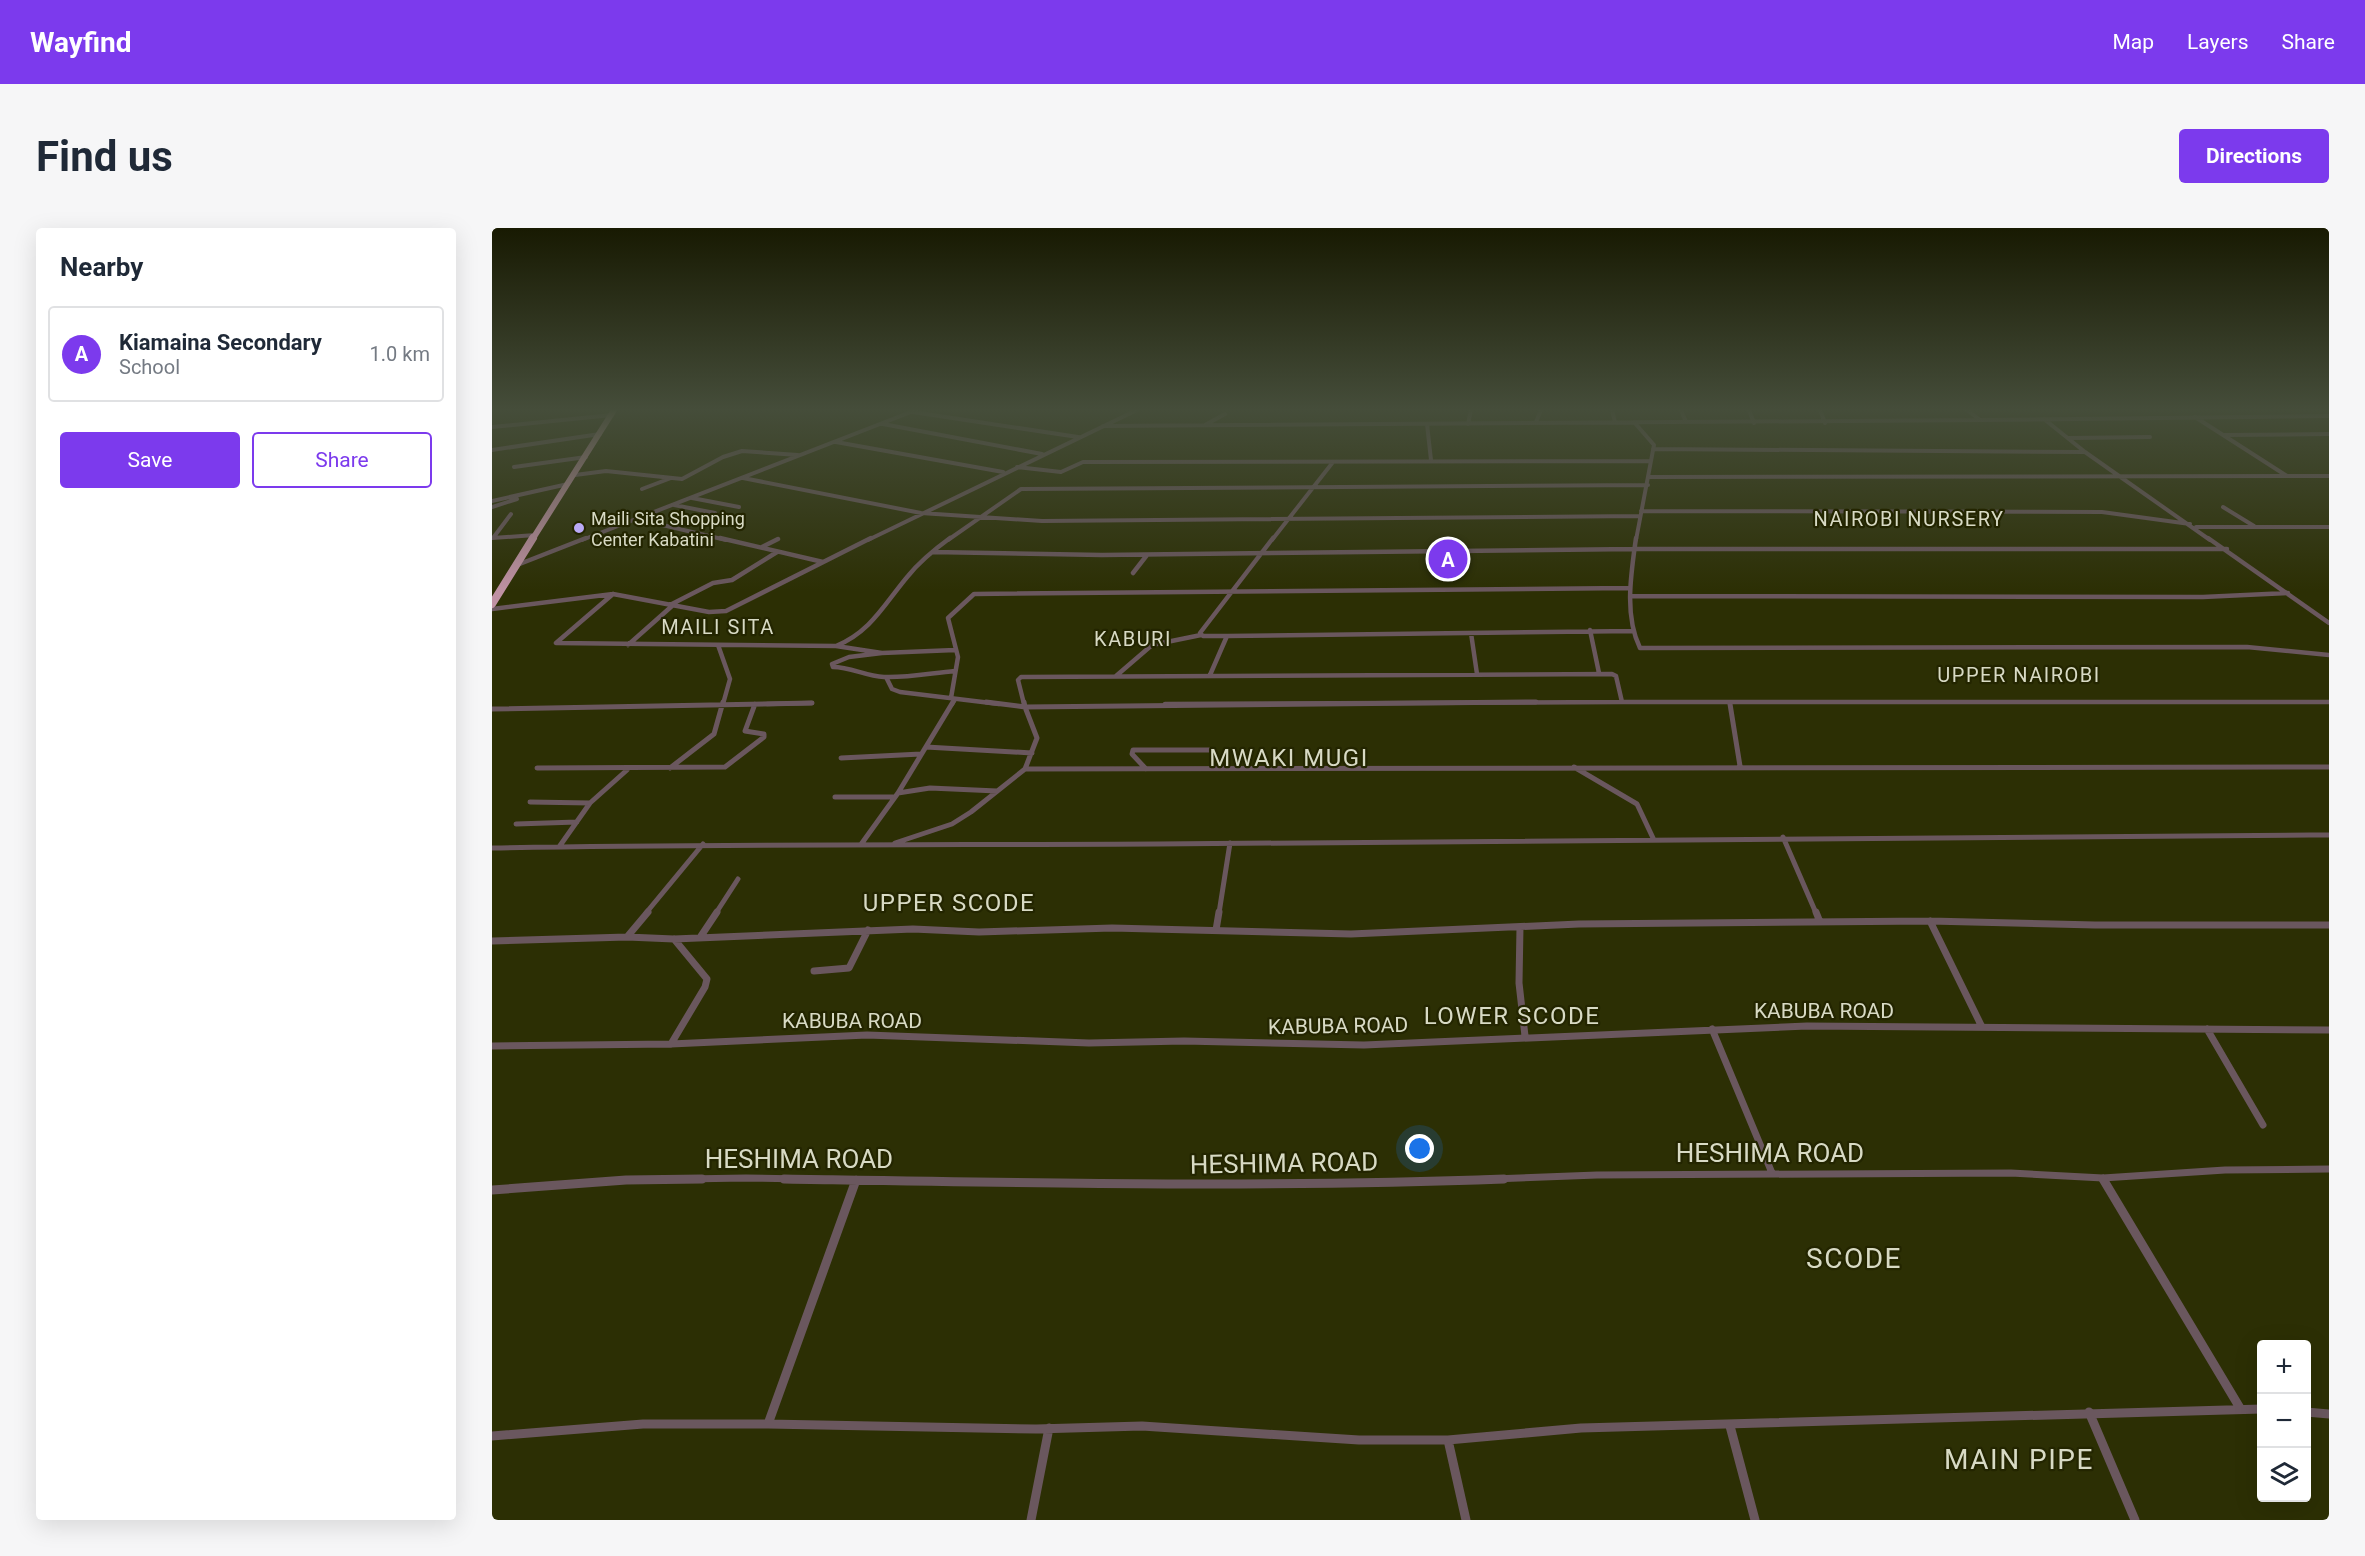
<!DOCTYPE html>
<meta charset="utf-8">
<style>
:root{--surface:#fff;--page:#f6f6f7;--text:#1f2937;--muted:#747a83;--line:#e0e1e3;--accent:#7c3aed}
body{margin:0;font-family:Roboto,sans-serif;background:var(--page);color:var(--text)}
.controls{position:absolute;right:18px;bottom:18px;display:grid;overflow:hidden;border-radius:6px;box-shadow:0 6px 24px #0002}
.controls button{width:54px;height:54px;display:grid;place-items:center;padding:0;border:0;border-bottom:2px solid var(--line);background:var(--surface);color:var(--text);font:30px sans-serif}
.you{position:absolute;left:928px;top:921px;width:21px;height:21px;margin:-15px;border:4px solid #fff;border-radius:50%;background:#1a73e8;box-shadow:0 0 0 9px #1a73e833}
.badge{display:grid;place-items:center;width:39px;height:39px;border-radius:50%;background:var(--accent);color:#fff;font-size:20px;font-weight:700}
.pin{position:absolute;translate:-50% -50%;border:3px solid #fff;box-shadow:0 2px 6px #0006}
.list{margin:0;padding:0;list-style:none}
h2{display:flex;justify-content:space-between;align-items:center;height:78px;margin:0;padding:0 24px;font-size:26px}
h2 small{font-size:20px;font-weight:400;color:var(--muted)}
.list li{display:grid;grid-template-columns:39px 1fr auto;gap:18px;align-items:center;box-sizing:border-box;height:96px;margin:0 12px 12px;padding:0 12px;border:2px solid var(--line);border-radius:6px}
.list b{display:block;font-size:22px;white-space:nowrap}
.list p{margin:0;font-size:20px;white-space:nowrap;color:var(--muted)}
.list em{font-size:20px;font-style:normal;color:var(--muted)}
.actions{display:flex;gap:12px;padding:18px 24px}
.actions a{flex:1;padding:14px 0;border:2px solid var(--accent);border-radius:6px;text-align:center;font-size:21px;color:var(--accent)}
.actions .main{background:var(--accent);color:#fff}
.icon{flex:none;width:33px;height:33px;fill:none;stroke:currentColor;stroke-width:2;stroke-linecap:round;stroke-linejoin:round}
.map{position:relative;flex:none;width:1837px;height:1292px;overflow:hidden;border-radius:6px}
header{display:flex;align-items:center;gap:36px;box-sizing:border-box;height:84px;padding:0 30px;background:var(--accent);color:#fff}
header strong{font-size:28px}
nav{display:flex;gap:33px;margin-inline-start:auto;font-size:21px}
.intro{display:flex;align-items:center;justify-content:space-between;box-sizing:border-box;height:144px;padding:0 36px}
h1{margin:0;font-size:42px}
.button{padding:15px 27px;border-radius:6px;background:var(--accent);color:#fff;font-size:21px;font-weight:700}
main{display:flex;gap:36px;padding:0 36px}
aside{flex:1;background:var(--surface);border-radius:6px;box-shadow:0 6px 24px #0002}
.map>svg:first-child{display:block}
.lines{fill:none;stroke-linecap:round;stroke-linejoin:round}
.street-far4{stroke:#6a575e;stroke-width:4}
.street-far3{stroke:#6a575e;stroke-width:4.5}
.street-far2{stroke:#6a575e;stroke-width:5}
.street-far1{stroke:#6a575e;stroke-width:7}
.street{stroke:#6a575e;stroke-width:9}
.highway-far1{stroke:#bf91a3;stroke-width:6}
.highway{stroke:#bf91a3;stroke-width:8}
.poi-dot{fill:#baaaf6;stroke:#232500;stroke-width:2}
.labels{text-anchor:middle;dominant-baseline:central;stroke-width:4.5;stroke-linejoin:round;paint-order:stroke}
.far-poi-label{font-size:18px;fill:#d8dac4;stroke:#232500;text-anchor:start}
.far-quarter-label{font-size:20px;letter-spacing:1.5px;fill:#d8dac4;stroke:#232500}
.street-label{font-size:21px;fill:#d8dac4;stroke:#232500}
.quarter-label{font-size:24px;letter-spacing:1.5px;fill:#d8dac4;stroke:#232500}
.near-street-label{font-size:26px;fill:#d8dac4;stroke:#232500}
.near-quarter-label{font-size:28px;letter-spacing:1.5px;fill:#d8dac4;stroke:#232500}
</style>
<header>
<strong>Wayfind</strong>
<nav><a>Map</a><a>Layers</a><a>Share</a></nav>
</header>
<div class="intro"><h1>Find us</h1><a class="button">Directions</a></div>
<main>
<aside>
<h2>Nearby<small></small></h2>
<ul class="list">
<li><span class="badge">A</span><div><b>Kiamaina Secondary</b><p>School</p></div><em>1.0 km</em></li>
</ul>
<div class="actions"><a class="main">Save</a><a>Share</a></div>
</aside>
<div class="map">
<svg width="1837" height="1292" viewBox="0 0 1837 1292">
<rect width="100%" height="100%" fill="#2c2f04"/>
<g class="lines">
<path class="street-far4" d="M1120,182L1123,194
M1189,182L1194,194
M1257,182L1262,195
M1328,182L1333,195
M1475,182L1488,192L1837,188
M421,184L586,209
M1703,189L1795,248
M1552,191L1593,224L1718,312
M1044,194L1049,182
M1142,194L1162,217L1144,312
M391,196L550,226
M935,196L939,232
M976,196L979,182
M713,197L733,186
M611,198L1488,192
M0,199L120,187
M1731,207L1837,206
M1577,210L1658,209
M344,214L511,244
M1161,221L1593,224
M0,222L108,206
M22,239L94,229
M525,239L569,244L591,234L1158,233
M83,247L114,243L190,251L231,229L250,223L306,227
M1157,249L1837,248
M251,250L429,285L550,293L1148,288
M150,261L179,250
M200,270L247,279
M0,273L76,256
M182,277L223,285
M0,279L25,271
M1731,279L1762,298
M1149,283L1610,284L1698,296
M145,291L234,312
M1704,299H1837
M0,310L43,307
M1,310L19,286
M90,312L424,182
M376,312L645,182
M456,312L529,261L1156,257
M780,312L841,234"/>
<path class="street-far3" d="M228,310L331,334
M1144,310C1139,346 1132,387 1148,420L1755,419L1837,427
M1716,310L1837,395
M270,319L286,311
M441,324L610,327L1142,321H1735
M25,337L94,310
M641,345L655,327
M121,366L64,415L344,418C379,404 393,375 416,348C428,333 443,321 458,310
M1139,368L1711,369L1796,365
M178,377L221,355L240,352L285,324
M0,381L121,366L217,384L234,383L379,310
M1098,402L1107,445
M979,405L985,446
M735,408L1142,403
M136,417L180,378
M226,417L238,451L231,476
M344,418L390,425L463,422
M390,425L357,429L340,436L341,439C359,439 373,448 392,449C415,450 440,445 463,443
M718,447L735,408H711L708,405L781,310
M624,448L660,417L709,407
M394,449L400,461L408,464L507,476
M459,470L466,429L456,390L482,366L1138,360
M1130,474H1837
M275,476L320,475
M460,476L463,471
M532,476L526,452L529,449L1120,446L1124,448L1130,474
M673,476L1130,474"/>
<path class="street-far2" d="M532,474L533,479L1044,474
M1238,476L1248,538
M0,481L320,475
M434,519L540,525
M349,530L429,526
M1082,539L1145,576L1161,610
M45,540L233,539L272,509V506L253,503L263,476
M178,540L222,506L231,474
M533,541L1837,539
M654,541L640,526L641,522H719
M406,565L438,560L505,563
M343,569H402
M38,574L98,575
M24,596L85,594
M1291,609L1324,685
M370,615L406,565L461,474
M403,615L460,596L479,584L533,541L545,510L533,479L494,474
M67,619L98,575L135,542
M0,620C222,616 443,617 665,616C1055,614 1446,609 1837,607
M154,685L211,616
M224,685L246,651
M727,685L738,615"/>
<path class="street-far1" d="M1324,684L1328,694
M1438,693L1490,799
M1028,699L1027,755L1033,808
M724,702L727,684
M209,708L225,684
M135,709L156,684
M0,713L135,709L182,711L421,701L487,704L620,700L859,706L1087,696L1438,693L1603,697H1837
M322,743L357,740L376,702
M1220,801L1280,945
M1715,801L1771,897
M179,816L213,759L215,751L182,711
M0,818L179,816L375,807L597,815L692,813L872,817L1315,798L1837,802
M1611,950L1612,952
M131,952L254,950L369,952
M974,952L1105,947L1519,945L1611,950L1733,942L1837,941"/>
<path class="street" d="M292,951C532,955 772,960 1012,951
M1611,951L1748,1180
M0,962L134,952L210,951
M1597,1184L1643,1292
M1814,1184L1837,1186
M276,1196L364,952
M1238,1198L1263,1292
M0,1208L151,1196H276L544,1201L650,1198L867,1212H956L1089,1200L1770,1181
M956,1212L974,1292
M539,1292L557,1200"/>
<path class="highway-far1" d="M40,312L122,182"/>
<path class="highway" d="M0,376L41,310"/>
</g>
<linearGradient id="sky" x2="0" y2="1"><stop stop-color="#181a02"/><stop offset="0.5" stop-color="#454d3a"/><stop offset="1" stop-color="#454d3a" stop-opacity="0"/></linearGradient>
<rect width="1837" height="363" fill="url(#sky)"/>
<circle class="poi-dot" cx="87" cy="300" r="6"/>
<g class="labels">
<g class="far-poi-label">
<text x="99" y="290">Maili Sita Shopping<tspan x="99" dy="21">Center Kabatini</tspan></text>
</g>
<g class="far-quarter-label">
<text x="1417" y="291">NAIROBI NURSERY</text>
<text x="226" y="399">MAILI SITA</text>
<text x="641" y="411">KABURI</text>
<text x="1527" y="447">UPPER NAIROBI</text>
</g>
<g class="street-label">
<text x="1332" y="783">KABUBA ROAD</text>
<text x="360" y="793">KABUBA ROAD</text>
<text transform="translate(846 798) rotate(-1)">KABUBA ROAD</text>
</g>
<g class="quarter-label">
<text x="797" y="530">MWAKI MUGI</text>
<text x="457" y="675">UPPER SCODE</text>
<text x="1020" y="788">LOWER SCODE</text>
</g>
<g class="near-street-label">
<text x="1278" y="925">HESHIMA ROAD</text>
<text x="307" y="931">HESHIMA ROAD</text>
<text transform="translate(792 935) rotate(-1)">HESHIMA ROAD</text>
</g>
<g class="near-quarter-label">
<text x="1362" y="1030">SCODE</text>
<text x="1527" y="1231">MAIN PIPE</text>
</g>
</g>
</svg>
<div class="controls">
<button>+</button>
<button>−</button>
<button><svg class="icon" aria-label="layers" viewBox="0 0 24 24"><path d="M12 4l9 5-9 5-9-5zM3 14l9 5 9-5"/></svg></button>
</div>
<div class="you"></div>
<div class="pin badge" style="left:956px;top:331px">A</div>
</div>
</main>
